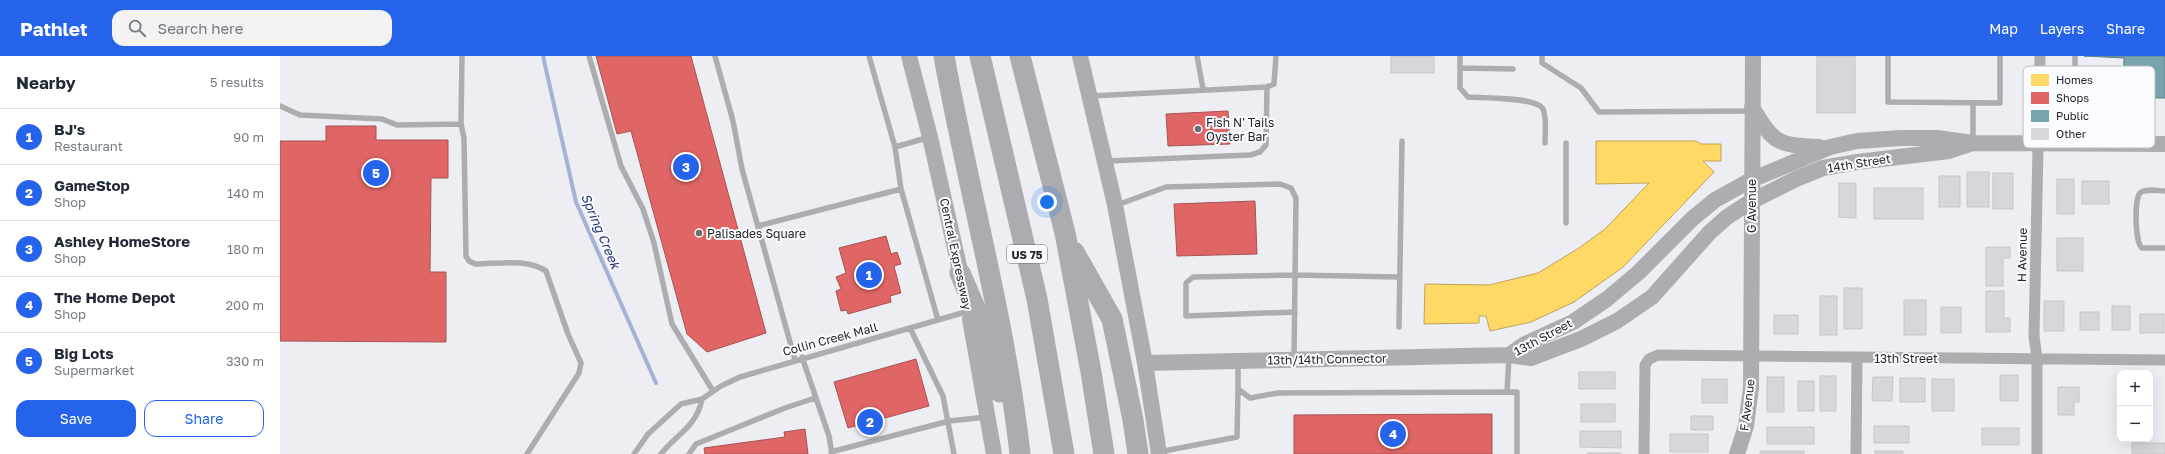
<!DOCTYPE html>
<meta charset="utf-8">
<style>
:root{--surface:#fff;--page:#f2f2f3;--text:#1f2937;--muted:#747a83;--line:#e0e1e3;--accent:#2563eb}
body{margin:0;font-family:"Golos Text",sans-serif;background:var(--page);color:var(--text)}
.controls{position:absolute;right:12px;bottom:12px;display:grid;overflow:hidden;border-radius:8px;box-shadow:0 4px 16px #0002}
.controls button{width:36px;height:36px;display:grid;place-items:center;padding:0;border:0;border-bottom:1px solid var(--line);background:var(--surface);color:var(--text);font:20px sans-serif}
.you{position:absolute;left:767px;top:146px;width:14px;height:14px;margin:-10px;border:3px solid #fff;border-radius:50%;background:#1a73e8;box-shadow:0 0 0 6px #1a73e833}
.badge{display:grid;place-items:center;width:26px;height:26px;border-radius:50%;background:var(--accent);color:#fff;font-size:13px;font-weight:700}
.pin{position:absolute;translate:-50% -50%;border:2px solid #fff;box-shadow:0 1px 4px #0006}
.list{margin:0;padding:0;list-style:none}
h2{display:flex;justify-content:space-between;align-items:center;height:52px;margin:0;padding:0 16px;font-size:17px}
h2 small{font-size:13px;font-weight:400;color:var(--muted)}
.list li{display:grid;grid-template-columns:26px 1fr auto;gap:12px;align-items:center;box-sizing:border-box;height:56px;padding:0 16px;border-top:1px solid var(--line)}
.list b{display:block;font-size:15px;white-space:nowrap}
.list p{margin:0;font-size:13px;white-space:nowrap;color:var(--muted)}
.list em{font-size:13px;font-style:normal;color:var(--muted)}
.actions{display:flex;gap:8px;padding:12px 16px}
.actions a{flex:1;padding:9px 0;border:1px solid var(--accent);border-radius:12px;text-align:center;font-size:14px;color:var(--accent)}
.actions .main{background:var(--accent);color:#fff}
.icon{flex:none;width:22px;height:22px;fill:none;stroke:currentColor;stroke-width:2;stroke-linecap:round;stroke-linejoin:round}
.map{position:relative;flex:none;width:1885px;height:398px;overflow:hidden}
header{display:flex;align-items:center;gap:24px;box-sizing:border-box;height:56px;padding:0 20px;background:var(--accent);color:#fff}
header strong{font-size:19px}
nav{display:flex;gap:22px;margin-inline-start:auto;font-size:14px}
.search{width:280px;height:36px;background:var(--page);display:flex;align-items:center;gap:10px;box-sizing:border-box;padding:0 14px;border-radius:12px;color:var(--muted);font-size:15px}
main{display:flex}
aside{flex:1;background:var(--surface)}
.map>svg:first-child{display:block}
.homes{fill:#ffd966;stroke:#bea354}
.shops{fill:#e06666;stroke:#a85354}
.public{fill:#76a5af;stroke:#5e7f87}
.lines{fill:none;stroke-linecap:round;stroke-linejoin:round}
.stream{stroke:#a6b2d5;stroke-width:4}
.building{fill:#d6d7da;stroke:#c4c5c9}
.lane{stroke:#adadb0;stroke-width:5.5}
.street{stroke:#adadb0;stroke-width:11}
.secondary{stroke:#acadb0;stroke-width:16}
.highway{stroke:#abacaf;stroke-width:21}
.poi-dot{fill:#6b6c70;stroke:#fafbfe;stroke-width:1.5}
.labels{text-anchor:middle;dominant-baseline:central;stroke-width:4;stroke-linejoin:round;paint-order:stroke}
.shield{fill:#fafbfe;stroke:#656669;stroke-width:1}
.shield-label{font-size:11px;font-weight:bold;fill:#252629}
.poi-label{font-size:12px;fill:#252629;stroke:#fafbfe;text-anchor:start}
.street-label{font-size:12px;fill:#252629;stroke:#fafbfe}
.water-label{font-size:13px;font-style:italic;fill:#253570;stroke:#fafbfe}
.key{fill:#fafbfe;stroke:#babbbe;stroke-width:1}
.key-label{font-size:11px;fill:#252629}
</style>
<header>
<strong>Pathlet</strong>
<div class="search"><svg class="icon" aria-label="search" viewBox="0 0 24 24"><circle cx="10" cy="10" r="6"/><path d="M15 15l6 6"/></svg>Search here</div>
<nav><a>Map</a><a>Layers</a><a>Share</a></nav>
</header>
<main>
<aside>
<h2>Nearby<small>5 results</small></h2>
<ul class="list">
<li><span class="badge">1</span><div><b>BJ's</b><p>Restaurant</p></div><em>90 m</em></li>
<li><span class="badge">2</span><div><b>GameStop</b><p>Shop</p></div><em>140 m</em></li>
<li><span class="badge">3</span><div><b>Ashley HomeStore</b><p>Shop</p></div><em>180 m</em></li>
<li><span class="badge">4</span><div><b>The Home Depot</b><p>Shop</p></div><em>200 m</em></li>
<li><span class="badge">5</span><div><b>Big Lots</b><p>Supermarket</p></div><em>330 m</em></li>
</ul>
<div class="actions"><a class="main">Save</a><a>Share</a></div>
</aside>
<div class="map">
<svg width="1885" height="398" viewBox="0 0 1885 398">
<rect width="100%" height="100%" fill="#edeef3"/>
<path class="homes" d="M1316,85H1416L1421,88H1441V105H1423L1434,116L1343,211L1294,246L1251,266L1210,275L1206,260H1199V267L1144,268L1145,228L1209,229L1258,217L1299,192L1325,173L1369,127L1316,128Z"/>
<path class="shops" d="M316,0H411L486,277L427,296L407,278L351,75L337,78Z
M948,55L950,88L888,90L886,58Z
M46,70H96V84H168V122H151L150,216H166V286L0,285V85H46Z
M975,145L977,198L897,200L894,148Z
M606,180L611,198L617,196L621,208L614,210L621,237L610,240L611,246L568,258L567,254L561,255L556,235L561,233L556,221L566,217L559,192Z
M636,303L649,350L568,372L554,326Z
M1212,358V398H1014V359Z
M525,373L528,398H425L424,392L505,381L504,376Z"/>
<path class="public" d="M1804,0H1885V42H1843L1844,2Z"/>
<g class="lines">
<path class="stream" d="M263,0L296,146L376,327"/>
</g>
<path class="building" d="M1111,0H1154V17H1111Z
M1537,0H1575V57H1537Z
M1687,116H1709V151H1687Z
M1713,117H1733V153H1713Z
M1659,120H1680V151H1659Z
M1777,123H1794V158H1777Z
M1802,125H1829V148H1802Z
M1559,127H1576V162L1559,161Z
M1594,132H1643V163H1594Z
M1777,182H1803V215H1777Z
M1706,191H1730V202H1723V230H1706Z
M1564,232H1582V273H1564Z
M1706,235H1724V262H1730V276H1706Z
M1540,240H1557V279H1540Z
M1624,244H1646V279H1624Z
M1764,245H1784V275H1764Z
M1832,250H1850V274H1832Z
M1661,251H1681V277H1661Z
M1800,256H1819V274H1800Z
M1860,258H1884V277H1860Z
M1494,259H1518V278H1494Z
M1299,316H1335V333H1299Z
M1720,319H1738V345H1720Z
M1540,320H1556V355H1540Z
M1487,321H1504V356H1487Z
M1593,321H1613L1612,345H1592Z
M1620,322H1645V346H1620Z
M1422,323H1447V347H1422Z
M1652,323H1674V355H1652Z
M1518,325H1534V355H1518Z
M1778,331H1799V346H1794V359H1778Z
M1301,348H1335V366H1301Z
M1411,360H1433V374H1411Z
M1594,370H1629V387H1594Z
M1487,371H1534V388H1487Z
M1702,372H1739V389H1702Z
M1300,375H1341V392L1300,391Z
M1390,378H1428V396H1390Z
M1852,387H1885V398H1852Z
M1480,395H1524V398H1480Z
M1595,395H1623V398H1595Z
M1307,397H1341V398H1307Z"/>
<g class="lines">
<path class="lane" d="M309,0L341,110L363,153L374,187L392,268L433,335
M435,0L453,65L462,113L515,304
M589,0L615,91
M917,0L923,33
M1180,0V32L1188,41C1202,42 1257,41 1263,53C1267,62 1265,76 1265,87
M1262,0V7L1301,32L1319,56L1471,55
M1608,0V46L1720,47V0
M1180,12L1233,13
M1759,34H1791L1795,28V0
M811,40L987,31L994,28L996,0
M1693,47V85
M0,50L20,59L102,63L117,69L181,68L184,82L186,200L189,205L195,208C218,208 246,202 266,215L288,278L301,307L299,317L247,398
M181,68L182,0
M650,81L615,91L621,133L658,264
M1286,87V167
M827,105L970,99L980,96L986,89L987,31
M1885,135C1879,135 1865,132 1860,137C1854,144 1855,187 1862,192H1885
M837,149L886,131L1000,128L1011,132L1016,142L1014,302
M478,170L621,133
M1015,256L906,260V227L913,221L1015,219L1120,221
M1119,271L1122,85
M630,272L663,340L674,398
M522,301L549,380L552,398
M958,307V333L970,342L998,337L1237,336V398
M1227,336L1229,301
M551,396L669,365L707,361
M879,396L957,381L958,333
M354,398L368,378L401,348L422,343L441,330L460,321L689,255
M381,398C397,378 417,370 422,343
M409,398L416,388L505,352L535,342"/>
<path class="street" d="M1364,398L1365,309L1369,303L1378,299L1885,304
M1576,398L1577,301
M1757,398V302L1754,280L1760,0"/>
<path class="secondary" d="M629,0L650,81L683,228
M800,0L835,149L865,307L879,398
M1472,51C1494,88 1497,89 1540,91
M690,263L714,398
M1229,299L1245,288L1293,266L1327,243L1359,216L1412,163L1435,144L1471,124L1550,91L1577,85L1621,82H1657L1693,87L1885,88
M865,307L1229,299L1251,302L1301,283L1337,265L1372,241L1430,176L1447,161L1470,146L1516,123L1543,112L1577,106L1669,95L1693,87
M1457,398L1466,370L1471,332L1473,0"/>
<path class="highway" d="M664,0C688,133 725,263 740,398
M700,0L757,243L784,398
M740,0L785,177L811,316L824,398
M794,196L832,263L853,364L858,398
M680,217L698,259L720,336"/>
</g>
<g class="poi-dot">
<circle cx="918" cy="73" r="4"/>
<circle cx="419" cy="177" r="4"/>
</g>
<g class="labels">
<rect class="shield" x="727" y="189" width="40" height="18" rx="3"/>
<g class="shield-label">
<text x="747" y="198">US 75</text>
</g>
<g class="poi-label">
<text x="926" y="66">Fish N' Tails<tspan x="926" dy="14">Oyster Bar</tspan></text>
<text x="427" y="177">Palisades Square</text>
</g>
<g class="street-label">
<text transform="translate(1579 107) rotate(-9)">14th Street</text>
<text transform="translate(1471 150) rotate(-90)">G Avenue</text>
<text transform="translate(676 198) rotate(78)">Central Expressway</text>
<text transform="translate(1742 199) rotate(-89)">H Avenue</text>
<text transform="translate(1263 281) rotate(-28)">13th Street</text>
<text transform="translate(550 283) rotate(-15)">Collin Creek Mall</text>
<text x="1626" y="302">13th Street</text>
<text transform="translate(1047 303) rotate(-1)">13th/14th Connector</text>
<text transform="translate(1467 349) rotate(-83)">F Avenue</text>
</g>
<g class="water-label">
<text transform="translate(321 175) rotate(67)">Spring Creek</text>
</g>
</g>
<rect x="1743" y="10" width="132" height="82" rx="6" class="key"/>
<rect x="1751" y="18" width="18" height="12" fill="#ffd966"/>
<rect x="1751" y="36" width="18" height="12" fill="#e06666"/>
<rect x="1751" y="54" width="18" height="12" fill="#76a5af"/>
<rect x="1751" y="72" width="18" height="12" fill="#d6d7da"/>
<g class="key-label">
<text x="1776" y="28">Homes</text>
<text x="1776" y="46">Shops</text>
<text x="1776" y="64">Public</text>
<text x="1776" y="82">Other</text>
</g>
</svg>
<div class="controls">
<button>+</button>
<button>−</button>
</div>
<div class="you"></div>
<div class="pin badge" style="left:589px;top:219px">1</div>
<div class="pin badge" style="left:590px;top:366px">2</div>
<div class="pin badge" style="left:406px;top:111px">3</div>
<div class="pin badge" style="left:1113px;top:378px">4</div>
<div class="pin badge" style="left:96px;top:117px">5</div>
</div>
</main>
